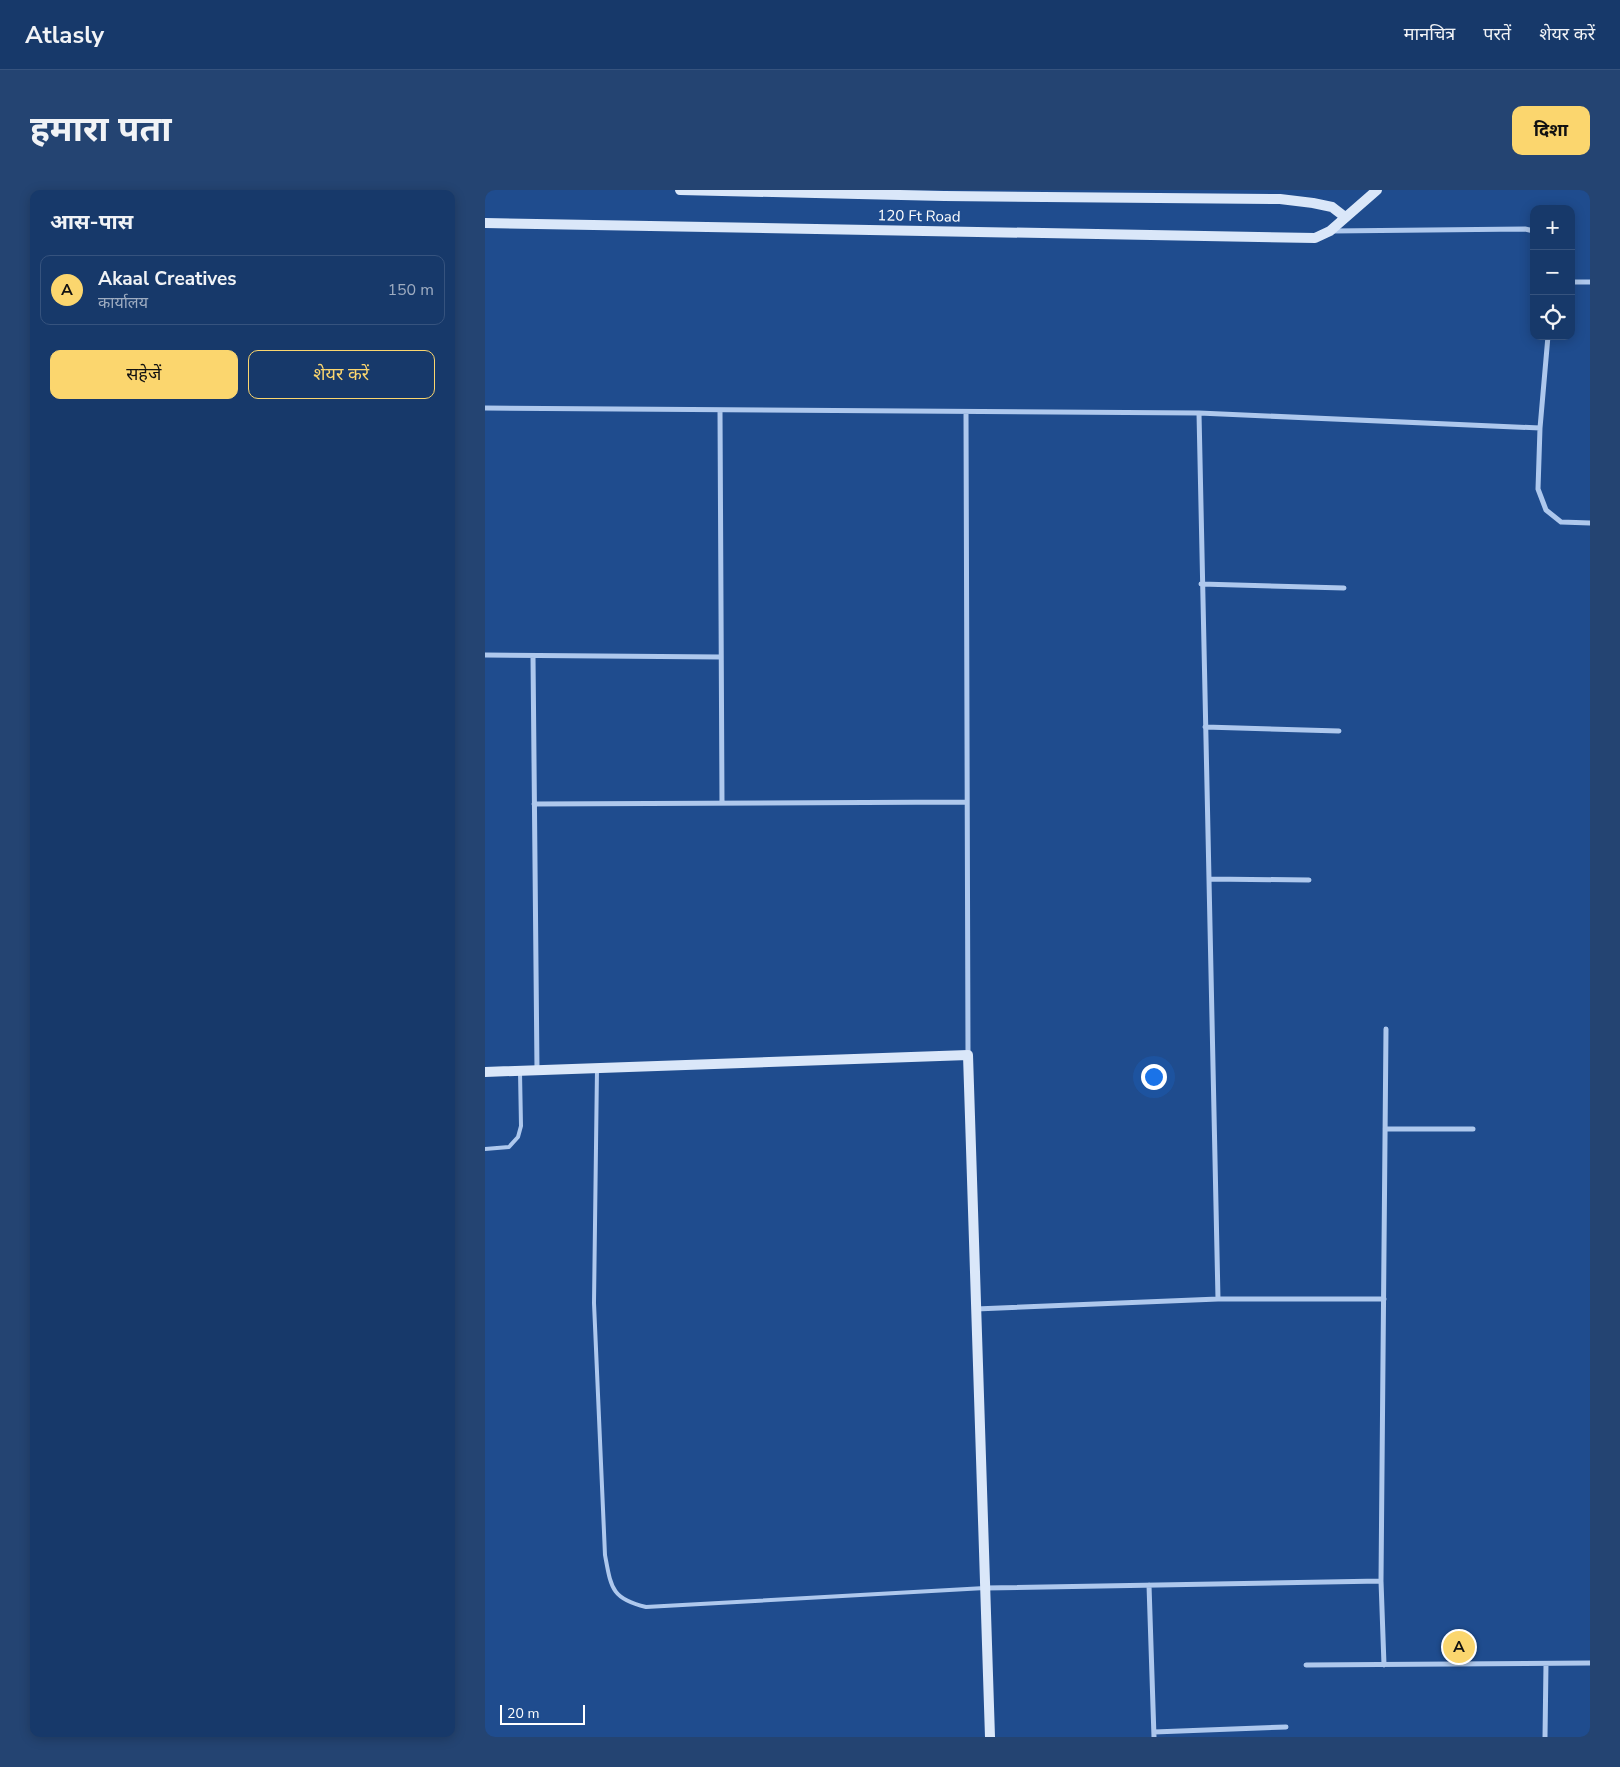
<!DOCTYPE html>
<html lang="hi">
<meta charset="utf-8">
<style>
:root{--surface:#17396a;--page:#244472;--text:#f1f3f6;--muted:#9eacc1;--line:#36537e;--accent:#fbd66e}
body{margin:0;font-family:"Nunito Sans","Noto Sans Devanagari",sans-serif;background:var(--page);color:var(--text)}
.controls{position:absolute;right:15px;top:15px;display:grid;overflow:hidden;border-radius:10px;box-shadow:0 2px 12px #0003}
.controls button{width:45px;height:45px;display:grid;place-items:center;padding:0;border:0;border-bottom:1px solid var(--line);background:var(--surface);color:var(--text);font:25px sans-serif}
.scale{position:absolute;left:15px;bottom:12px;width:85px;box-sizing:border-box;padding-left:5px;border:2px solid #fff;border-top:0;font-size:14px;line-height:18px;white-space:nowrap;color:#fff;-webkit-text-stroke:4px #1f4c8e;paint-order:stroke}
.you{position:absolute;left:668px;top:886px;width:18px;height:18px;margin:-12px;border:4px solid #fff;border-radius:50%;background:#1a73e8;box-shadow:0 0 0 8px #1a73e833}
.badge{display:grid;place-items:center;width:32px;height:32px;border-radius:50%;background:var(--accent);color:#111;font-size:16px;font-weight:700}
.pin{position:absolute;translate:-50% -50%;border:2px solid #fff;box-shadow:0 1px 5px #0006}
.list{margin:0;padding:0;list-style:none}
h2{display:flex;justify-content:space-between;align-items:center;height:65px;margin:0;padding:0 20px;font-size:21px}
h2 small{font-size:16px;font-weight:400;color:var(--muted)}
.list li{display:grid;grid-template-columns:32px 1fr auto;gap:15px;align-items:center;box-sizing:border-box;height:70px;margin:0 10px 10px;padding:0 10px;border:1px solid var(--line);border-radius:10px}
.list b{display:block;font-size:19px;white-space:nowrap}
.list p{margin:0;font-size:16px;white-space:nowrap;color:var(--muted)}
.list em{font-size:16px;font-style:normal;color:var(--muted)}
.actions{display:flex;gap:10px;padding:15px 20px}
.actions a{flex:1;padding:11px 0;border:1px solid var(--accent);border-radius:10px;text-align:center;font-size:18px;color:var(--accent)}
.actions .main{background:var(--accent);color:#111}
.icon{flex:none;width:28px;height:28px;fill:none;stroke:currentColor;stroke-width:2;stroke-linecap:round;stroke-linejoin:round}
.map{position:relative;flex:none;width:1105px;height:1547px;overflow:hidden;border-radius:10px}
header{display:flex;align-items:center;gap:30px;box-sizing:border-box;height:70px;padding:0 25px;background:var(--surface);border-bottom:1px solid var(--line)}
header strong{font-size:24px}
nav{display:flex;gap:28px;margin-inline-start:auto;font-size:18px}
.intro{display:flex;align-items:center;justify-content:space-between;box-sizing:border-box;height:120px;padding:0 30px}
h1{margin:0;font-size:35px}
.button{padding:12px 22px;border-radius:10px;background:var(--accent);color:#111;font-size:18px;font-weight:700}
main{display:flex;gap:30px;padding:0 30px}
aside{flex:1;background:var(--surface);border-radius:10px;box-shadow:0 2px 12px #0003}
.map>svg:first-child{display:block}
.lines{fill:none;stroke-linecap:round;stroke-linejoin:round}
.lane{stroke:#aec8ed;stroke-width:4}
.street{stroke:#aec8ed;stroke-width:5}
.secondary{stroke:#dae7f9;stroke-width:10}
.labels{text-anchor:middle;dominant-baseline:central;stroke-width:4;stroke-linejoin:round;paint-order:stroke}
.street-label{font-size:15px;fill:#fff;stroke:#1f4c8e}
</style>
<header>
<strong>Atlasly</strong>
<nav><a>मानचित्र</a><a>परतें</a><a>शेयर करें</a></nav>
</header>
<div class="intro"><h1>हमारा पता</h1><a class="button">दिशा</a></div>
<main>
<aside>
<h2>आस-पास<small></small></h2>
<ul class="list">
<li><span class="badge">A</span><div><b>Akaal Creatives</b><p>कार्यालय</p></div><em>150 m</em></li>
</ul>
<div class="actions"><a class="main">सहेजें</a><a>शेयर करें</a></div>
</aside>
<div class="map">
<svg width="1105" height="1547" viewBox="0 0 1105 1547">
<rect width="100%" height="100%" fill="#1f4c8e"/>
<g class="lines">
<path class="lane" d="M112,879L109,1113L120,1365C126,1397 126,1409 161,1417L500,1398
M0,959L24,957L33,947L36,936L35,882"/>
<path class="street" d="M847,41L1040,39L1049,41
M1086,92H1105
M1063,146L1055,238L1053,299L1061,320L1076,332L1105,333
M0,218L714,223L1055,238
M235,220L237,613
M481,222L483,865
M714,223L733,1109
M716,394L859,398
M0,465L236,467
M48,466L52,880
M720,537L854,541
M49,614L482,612
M724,689L824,690
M900,939H988
M491,1119L733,1109H899
M664,1395L669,1547
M500,1398L896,1391
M821,1475L1105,1473
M899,1475L896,1391L901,839
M669,1542L801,1537
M1060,1547L1061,1474"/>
<path class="secondary" d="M195,0L459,6L795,9L828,13L847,17L860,27
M0,33L830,48L845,41L892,0
M0,882L483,865L505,1547"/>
</g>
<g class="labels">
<g class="street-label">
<text transform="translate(434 26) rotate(1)">120 Ft Road</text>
</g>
</g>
</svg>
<div class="controls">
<button>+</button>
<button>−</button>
<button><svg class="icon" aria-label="locate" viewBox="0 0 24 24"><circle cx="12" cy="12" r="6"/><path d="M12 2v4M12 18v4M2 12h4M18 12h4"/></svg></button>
</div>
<div class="scale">20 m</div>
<div class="you"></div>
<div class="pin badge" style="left:974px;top:1457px">A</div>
</div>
</main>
